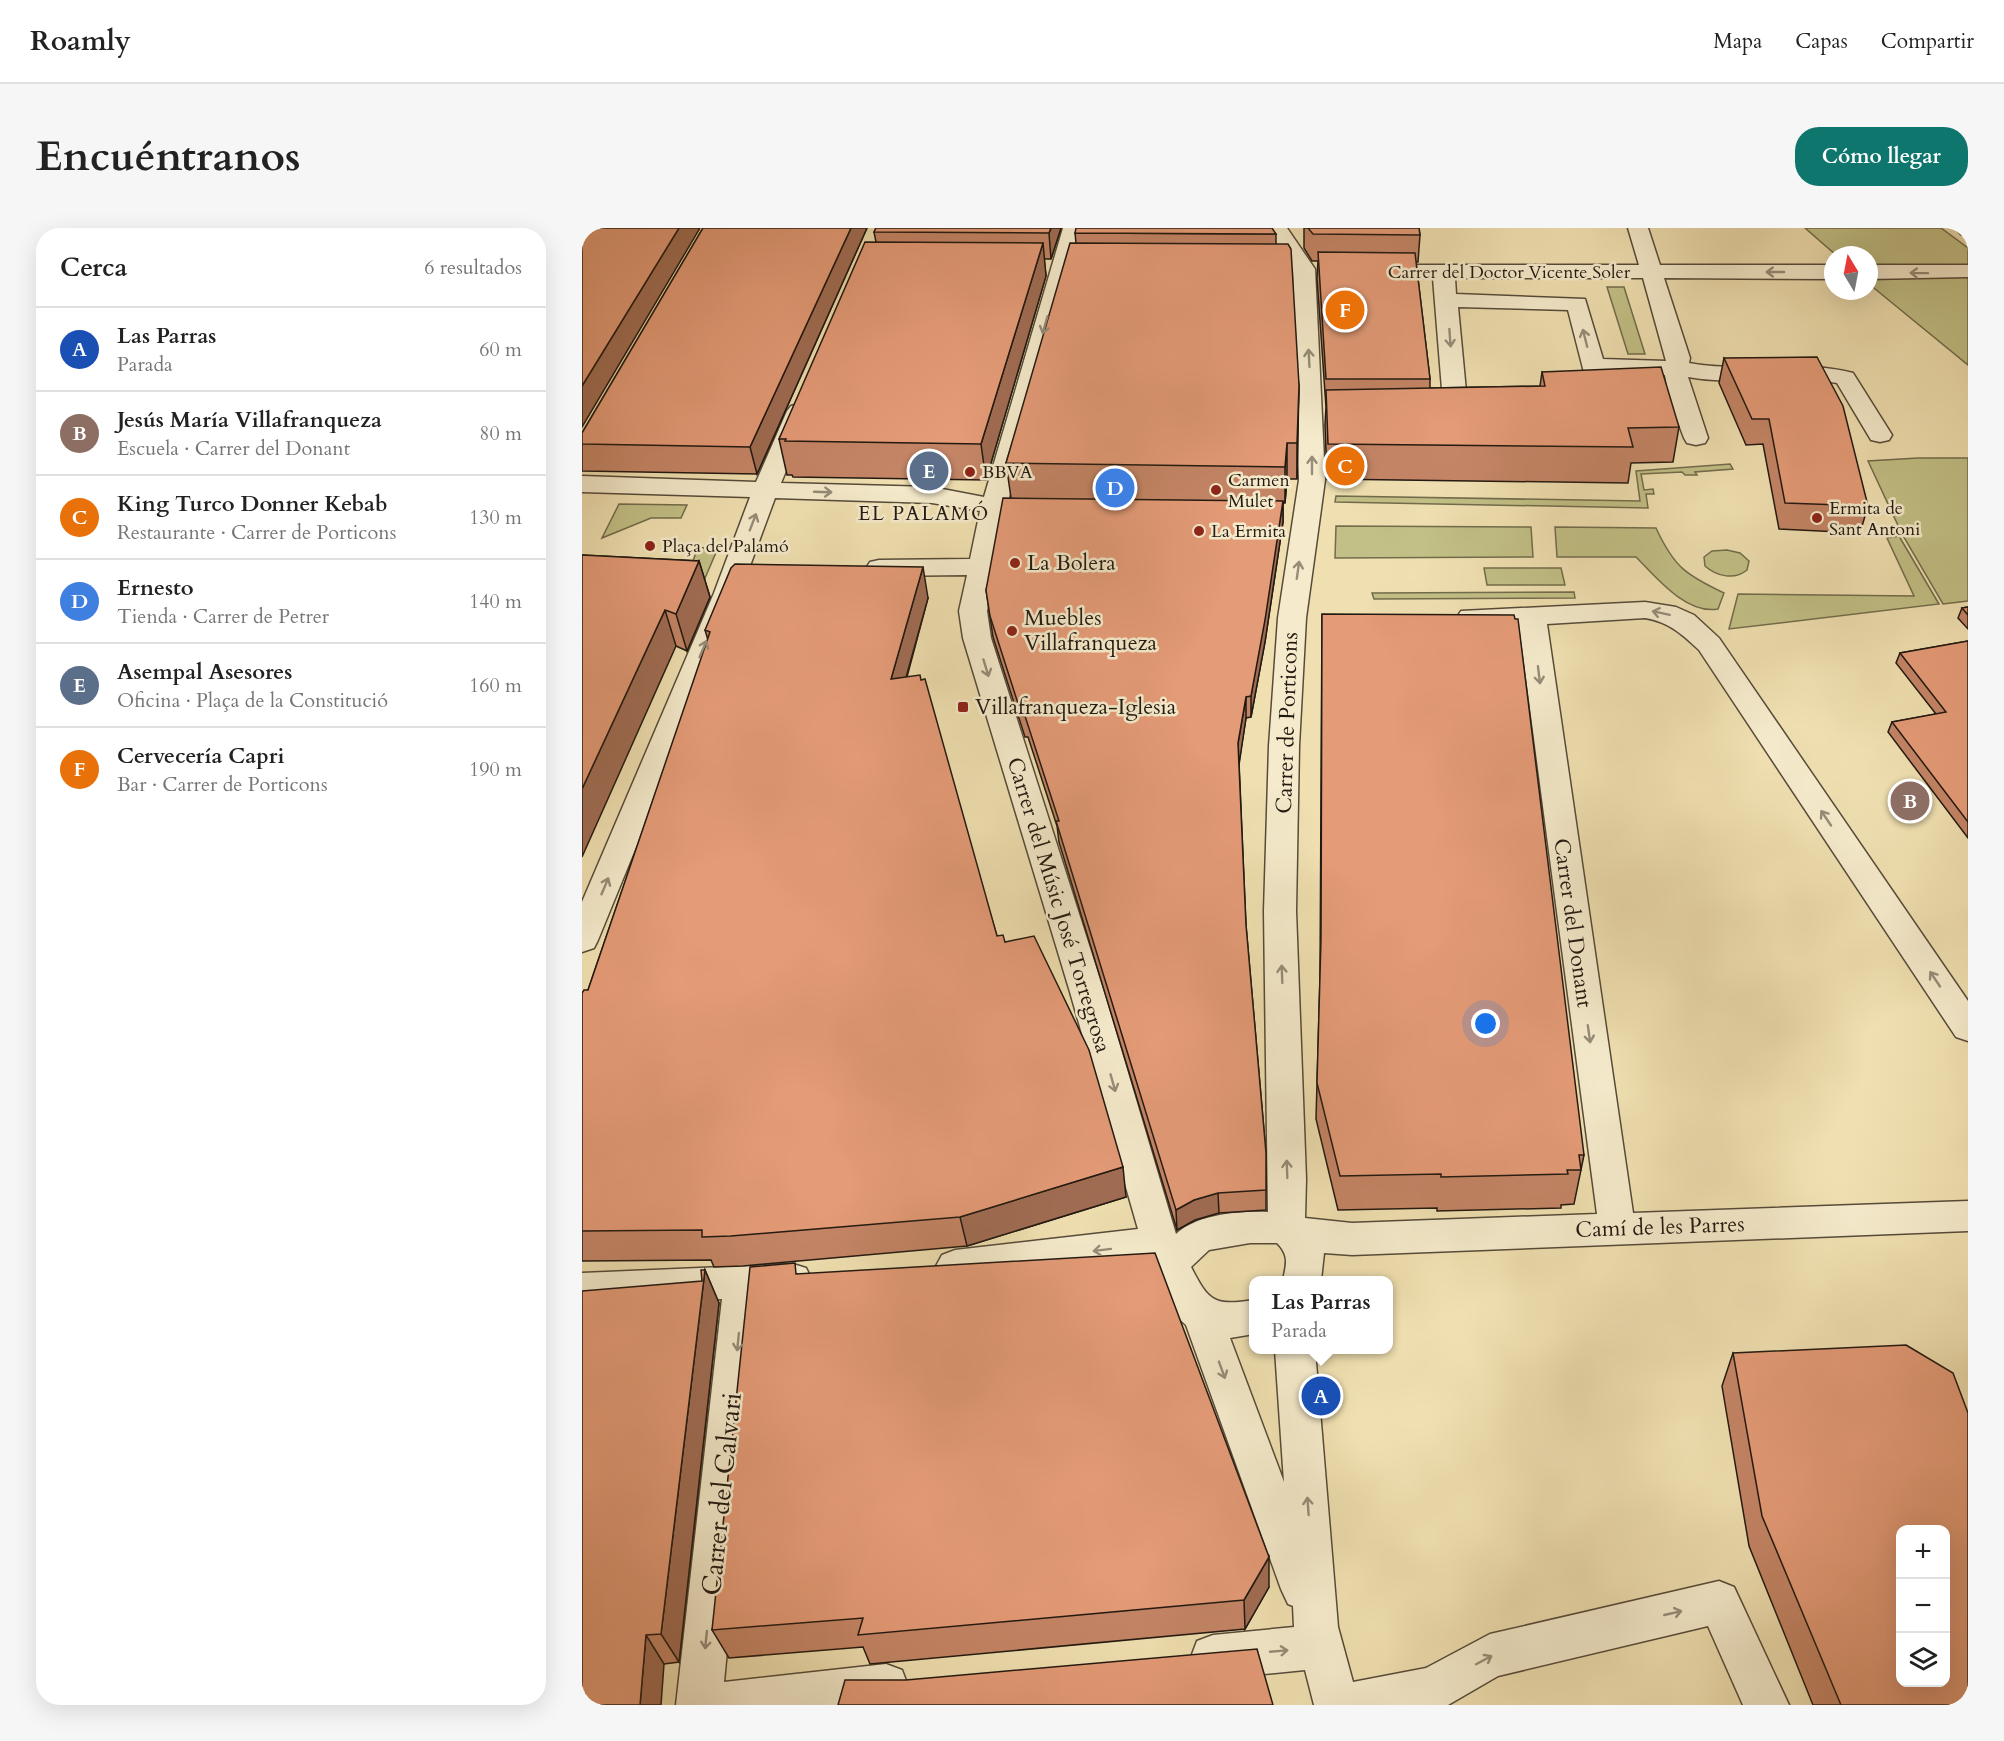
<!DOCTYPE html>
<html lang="es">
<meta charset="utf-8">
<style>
:root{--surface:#fff;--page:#f6f6f6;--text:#222;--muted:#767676;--line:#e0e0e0;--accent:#0f766e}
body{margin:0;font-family:Cardo,serif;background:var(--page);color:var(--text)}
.controls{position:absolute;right:18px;bottom:18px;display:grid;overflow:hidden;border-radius:12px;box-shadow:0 6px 24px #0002}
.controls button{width:54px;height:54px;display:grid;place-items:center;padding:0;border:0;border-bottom:2px solid var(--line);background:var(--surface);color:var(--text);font:30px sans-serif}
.compass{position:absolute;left:1242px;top:18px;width:54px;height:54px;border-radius:50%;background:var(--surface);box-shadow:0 6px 24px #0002;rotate:350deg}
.you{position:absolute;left:904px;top:796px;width:21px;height:21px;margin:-15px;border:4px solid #fff;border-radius:50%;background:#1a73e8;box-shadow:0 0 0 9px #1a73e833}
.badge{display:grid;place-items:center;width:39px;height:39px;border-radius:50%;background:var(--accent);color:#fff;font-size:20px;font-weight:700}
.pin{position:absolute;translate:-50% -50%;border:3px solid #fff;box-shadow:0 2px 6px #0006}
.popup{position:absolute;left:667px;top:1048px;width:144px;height:78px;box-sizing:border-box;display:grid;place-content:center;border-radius:12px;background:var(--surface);filter:drop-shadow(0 2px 4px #0005);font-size:20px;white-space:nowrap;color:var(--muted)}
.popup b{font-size:22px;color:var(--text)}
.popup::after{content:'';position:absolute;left:50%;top:100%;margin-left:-12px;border:12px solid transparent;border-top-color:var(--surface)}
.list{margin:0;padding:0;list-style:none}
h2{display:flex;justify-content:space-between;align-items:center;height:78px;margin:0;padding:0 24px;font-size:26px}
h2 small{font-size:20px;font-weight:400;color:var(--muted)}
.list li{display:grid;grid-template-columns:39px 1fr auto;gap:18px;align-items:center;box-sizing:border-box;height:84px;padding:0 24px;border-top:2px solid var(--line)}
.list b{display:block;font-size:22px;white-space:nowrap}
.list p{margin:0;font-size:20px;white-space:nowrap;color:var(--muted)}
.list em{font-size:20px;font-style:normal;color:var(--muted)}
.icon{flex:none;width:33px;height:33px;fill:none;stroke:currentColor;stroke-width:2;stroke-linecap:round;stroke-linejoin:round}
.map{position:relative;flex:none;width:1386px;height:1477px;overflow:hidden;border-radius:24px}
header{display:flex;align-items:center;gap:36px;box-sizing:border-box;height:84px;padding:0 30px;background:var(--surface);border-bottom:2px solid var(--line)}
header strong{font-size:28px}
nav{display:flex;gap:33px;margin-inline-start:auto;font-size:21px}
.intro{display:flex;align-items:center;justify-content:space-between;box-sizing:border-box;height:144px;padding:0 36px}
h1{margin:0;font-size:42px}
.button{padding:15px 27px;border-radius:24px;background:var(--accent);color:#fff;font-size:21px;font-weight:700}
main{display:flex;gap:36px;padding:0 36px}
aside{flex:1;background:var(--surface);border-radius:24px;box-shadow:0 6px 24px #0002}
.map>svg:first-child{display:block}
.green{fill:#c2c086;stroke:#726c4c;stroke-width:1.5}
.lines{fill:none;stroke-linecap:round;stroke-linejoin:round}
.minor-casing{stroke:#564b39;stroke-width:3}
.major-casing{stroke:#221911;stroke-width:3}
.minor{fill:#f5ebcc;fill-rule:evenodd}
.major{fill:#f0e0b1;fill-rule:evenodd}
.wall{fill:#c48566;stroke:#221911;stroke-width:1.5}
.shaded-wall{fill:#a06c53;stroke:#221911;stroke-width:1.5}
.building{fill:#e49b77;stroke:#221911;stroke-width:1.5;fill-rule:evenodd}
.oneway{stroke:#968c78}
.poi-dot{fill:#8f2418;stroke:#f5ebcc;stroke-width:2}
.labels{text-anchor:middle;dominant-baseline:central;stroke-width:5;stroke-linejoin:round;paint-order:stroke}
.far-street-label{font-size:18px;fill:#221911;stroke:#f5ebcc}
.far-poi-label{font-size:18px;fill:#221911;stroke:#f5ebcc;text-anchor:start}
.far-neighbourhood-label{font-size:20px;letter-spacing:1.5px;fill:#221911;stroke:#f5ebcc}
.poi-label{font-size:22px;fill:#221911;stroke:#f5ebcc;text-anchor:start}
.street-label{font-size:22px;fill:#221911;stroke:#f5ebcc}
.near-street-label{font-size:27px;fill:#221911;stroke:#f5ebcc}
</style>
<header>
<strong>Roamly</strong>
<nav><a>Mapa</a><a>Capas</a><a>Compartir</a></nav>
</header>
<div class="intro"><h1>Encuéntranos</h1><a class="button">Cómo llegar</a></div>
<main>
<aside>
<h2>Cerca<small>6 resultados</small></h2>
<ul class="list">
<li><span class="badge" style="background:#1a4fb4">A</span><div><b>Las Parras</b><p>Parada</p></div><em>60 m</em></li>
<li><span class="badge" style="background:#8d6e63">B</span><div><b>Jesús María Villafranqueza</b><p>Escuela · Carrer del Donant</p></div><em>80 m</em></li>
<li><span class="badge" style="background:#e8710a">C</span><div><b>King Turco Donner Kebab</b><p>Restaurante · Carrer de Porticons</p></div><em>130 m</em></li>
<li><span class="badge" style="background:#3f7fe0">D</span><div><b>Ernesto</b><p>Tienda · Carrer de Petrer</p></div><em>140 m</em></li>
<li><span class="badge" style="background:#5c6f8a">E</span><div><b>Asempal Asesores</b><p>Oficina · Plaça de la Constitució</p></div><em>160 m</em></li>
<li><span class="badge" style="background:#e8710a">F</span><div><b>Cervecería Capri</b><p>Bar · Carrer de Porticons</p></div><em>190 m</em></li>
</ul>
</aside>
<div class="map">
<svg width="1386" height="1477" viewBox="0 0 1386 1477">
<rect width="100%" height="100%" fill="#f0e0b1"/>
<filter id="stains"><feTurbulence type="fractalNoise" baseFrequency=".00333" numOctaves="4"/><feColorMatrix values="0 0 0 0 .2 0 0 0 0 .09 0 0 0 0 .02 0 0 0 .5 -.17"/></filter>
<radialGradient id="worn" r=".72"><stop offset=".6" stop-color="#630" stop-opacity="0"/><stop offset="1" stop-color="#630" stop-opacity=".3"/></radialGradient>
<path class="green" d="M1223,0H1359L1386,20V137L1287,56V27H1254Z
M1025,59H1042L1063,126H1046Z
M1336,230H1386V373L1361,376L1320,306L1286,233Z
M1148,236L1151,241L1113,244L1115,247H1103L1100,244L1059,246L1062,262L1071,261L1072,266H1064L1066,280L753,274L754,268L1058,273L1054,243Z
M37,276L105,277L99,290H69L20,310Z
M754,298L949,299L951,329L753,330Z
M973,299L1074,300C1092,339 1104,347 1142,365L1136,381C1104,387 1073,348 1054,329H975Z
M1317,308L1357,376L1147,401L1156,366L1332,368L1305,310Z
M116,319L135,322L121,355L106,347Z
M1145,322L1158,325L1167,333L1165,342C1153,352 1135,349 1123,338L1122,329L1130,323Z
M902,340H979L983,357H905Z
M992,364L993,370L792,371L790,365Z"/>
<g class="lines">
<g class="minor-casing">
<path id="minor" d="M481,0H501L426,273L443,276L447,281L443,286L422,288L405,383L409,410L522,764L594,1006C616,986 657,983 686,984L682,683L687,518L696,390L717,252L711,41L685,0H705L733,41L743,252L724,390L717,518L714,683L724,951L723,990L770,995L1015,986L937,397H889L879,395L875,389L879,383L1063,374L1094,379L1112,387L1137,410L1386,773V813L1374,809L1117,422C1100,406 1087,394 1063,390L965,396L1051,985L1386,973V1003L770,1027L742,1025L739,1052H701C704,1037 708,1028 695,1015H668L627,1022L609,1039C627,1074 632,1078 672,1072V1106L648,1110L702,1254L693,1122H733L756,1399L771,1454L844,1440L908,1406L1137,1353L1152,1359L1207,1477H1161L1126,1398L916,1448L866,1477H732L723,1442L631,1451L615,1445L609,1429L615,1413L631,1407L712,1399L711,1378L706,1376L699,1361L604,1097L595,1089L567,1031L373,1054L360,1049L354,1038L360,1027L373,1022L556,1001L488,764L381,410L377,383L385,347L297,348L288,346L284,340L288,334L297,332L388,331L398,283L350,275L193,270L158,365L16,712L12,720L0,724V674L132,365L168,269L0,264V248L174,254L205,183L209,178L217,176L225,178L229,183L199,255L350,259L402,269Z
M1046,0H1066L1078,37H1251V51L1082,50L1108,130L1107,135C1161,145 1217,131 1271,145L1310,207L1307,212L1298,214L1289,212L1255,155C1205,146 1155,158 1106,149L1126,210L1123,215L1114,217L1105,215L1102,210L1087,170L1083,147L1025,145L1031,166L1027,171L1000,174L992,172L988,167L992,162L1006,160L986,82L876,79L885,174L881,179H865L861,174L851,50L791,49L783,48L780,43L783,38L791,37H1057ZM873,50H1061L1084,133L1021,131L1003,71L874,66Z
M1287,37H1386V49L1287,51Z
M211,1036L224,1040L230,1052L224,1064L211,1068L179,1070L142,1454L304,1436L320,1442L326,1458L320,1474L312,1477H94L140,1071L0,1077V1045Z"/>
</g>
<g class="major-casing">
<path id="major" d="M1374,0H1386V8L1379,6Z"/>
</g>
<use href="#minor" class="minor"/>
<use href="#major" class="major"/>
</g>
<path class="wall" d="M121,0H285L175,246L0,243V205Z
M294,0H479L469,31H462L464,48L404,252L211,249L210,247H205L197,211L294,14L292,4Z
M722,0H837L838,7L836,34H834L848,151V160L958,158L960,144L1097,199L1091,234L1049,235L1046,255L745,251L743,197L744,179L735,50L736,33H730L722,20Z
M493,5L694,6V16L717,157L715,251H705L703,275H701V294L683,414L669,489L664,490L657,534L664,697L684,925V982L637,985L613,992L595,1002L477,614L475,598L446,509H443L411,409L404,362L429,270L424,235L494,15Z
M1142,130L1286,278L1278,305L1197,301L1181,216L1164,217L1137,155Z
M0,327L117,333L128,369L105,423L94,418Z
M346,370L325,449L339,452L415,708L423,714L544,969L385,1018L161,1038L132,1039L129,1032L0,1033V765L6,762L126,412L123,402Z
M1386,379V401L1376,390L1380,380Z
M740,386L1002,927L992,976L979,977V980L855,983V980L756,982L734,891L738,748Z
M1386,413V610L1306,504L1310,494L1354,486L1314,435L1318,425Z
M123,1042L137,1075L97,1434L82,1436L0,1477Z
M216,1046L687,1359L663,1401L288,1436L281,1419L147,1430L130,1402Z
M1151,1125L1386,1477H1231L1167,1318L1140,1158Z"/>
<path class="shaded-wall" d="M97,0H118L0,199V158Z
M269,0H285L175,246L168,219Z
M469,0H479L469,31L467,5Z
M461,15L464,48L404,252L399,216Z
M717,157L716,192L715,251V215Z
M705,215V251L703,275V239Z
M701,273V294L683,414L669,489V468Z
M117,333L128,369L105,423L94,386Z
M341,339L346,370L315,482L309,451Z
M83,382L94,418L0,629V561Z
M664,469V490L657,537L656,515Z
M541,939L544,969L385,1018L378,989Z
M636,965L637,985L613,992L595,1002L594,982L612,972Z
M123,1042L137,1075L97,1434L79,1406Z
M687,1329V1359L663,1401L662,1372Z
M64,1407L82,1436L79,1477H58Z"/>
<path class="building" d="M0,0H97L0,158Z
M121,0H269L168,219L0,216V205Z
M294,0H469L467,5L292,4Z
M494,0H690L694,6L493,5Z
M726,0H837L838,7L731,6Z
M283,14L461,15L399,216L203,213L204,211H197Z
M488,15L706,16L709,21L717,157L715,215H705L703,239L424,235Z
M736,24L833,25L848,151H744Z
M1235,129L1261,178L1286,278L1203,275L1187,191H1170L1142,130Z
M1079,139L1097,199L1046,200L1051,219L746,216L744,162L963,158L960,144Z
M421,270L701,273L683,392L669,468L664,469L656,515L664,697L684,925V962L636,965L612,972L594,982L474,593H477L443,488H440L408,388L404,362Z
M0,327L117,333L94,386L83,382L0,561Z
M153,336L341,339L309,451L338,447L339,452L343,451L415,708L421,707L423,714L452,708L507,822L541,939L378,989L149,1008L120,1009V1002L0,1003V765L2,762H6L128,404L123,402L149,340Z
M1386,379V387L1380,380Z
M740,386L932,387L933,391H936L1002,927H997L999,942H985L986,946L859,949V946L758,948L735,855L739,711Z
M1386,413V594L1310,494L1364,484L1318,425Z
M573,1025L687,1329L662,1372L276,1407L281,1390L130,1402L168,1039L213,1035L214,1046Z
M119,1042H123L79,1406L64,1407L58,1477H0V1063L120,1053Z
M1324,1117L1371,1145L1386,1185V1477H1259L1180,1288L1151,1125ZM1318,1302H1364V1455H1318Z
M675,1421L691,1477H256L263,1452H324Z"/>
<defs><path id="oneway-shaft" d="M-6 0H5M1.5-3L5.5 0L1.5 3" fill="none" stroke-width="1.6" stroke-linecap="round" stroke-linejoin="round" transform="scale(1.5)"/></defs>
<g class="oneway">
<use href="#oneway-shaft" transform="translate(1193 44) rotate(180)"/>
<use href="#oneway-shaft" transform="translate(1337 45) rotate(-179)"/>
<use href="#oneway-shaft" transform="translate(463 97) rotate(106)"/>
<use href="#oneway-shaft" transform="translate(868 110) rotate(86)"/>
<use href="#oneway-shaft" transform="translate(1003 110) rotate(-104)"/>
<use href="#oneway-shaft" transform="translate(727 130) rotate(-93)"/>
<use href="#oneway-shaft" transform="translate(730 237) rotate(-90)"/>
<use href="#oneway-shaft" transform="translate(241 264) rotate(2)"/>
<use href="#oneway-shaft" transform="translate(171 294) rotate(-69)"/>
<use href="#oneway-shaft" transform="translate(716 342) rotate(-82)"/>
<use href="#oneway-shaft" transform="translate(1079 385) rotate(-168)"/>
<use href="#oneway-shaft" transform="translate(121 421) rotate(-67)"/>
<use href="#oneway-shaft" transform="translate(404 440) rotate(73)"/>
<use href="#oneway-shaft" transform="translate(957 447) rotate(83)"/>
<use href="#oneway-shaft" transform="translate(1244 590) rotate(-124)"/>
<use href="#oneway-shaft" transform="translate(23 658) rotate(-67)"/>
<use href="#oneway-shaft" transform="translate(700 746) rotate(-92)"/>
<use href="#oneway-shaft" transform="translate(1353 751) rotate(-124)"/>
<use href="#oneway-shaft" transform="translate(1007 806) rotate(82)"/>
<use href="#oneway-shaft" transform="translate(531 855) rotate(74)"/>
<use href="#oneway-shaft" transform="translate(705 941) rotate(-92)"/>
<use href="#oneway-shaft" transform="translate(520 1022) rotate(173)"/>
<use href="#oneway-shaft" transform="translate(156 1114) rotate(96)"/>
<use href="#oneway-shaft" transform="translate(640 1142) rotate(70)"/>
<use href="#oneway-shaft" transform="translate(726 1278) rotate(-94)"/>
<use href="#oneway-shaft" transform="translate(1091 1385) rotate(-13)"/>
<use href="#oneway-shaft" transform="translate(124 1412) rotate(96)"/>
<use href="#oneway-shaft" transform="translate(697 1423) rotate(-5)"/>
<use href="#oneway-shaft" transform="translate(902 1432) rotate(-28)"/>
</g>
<g class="poi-dot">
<circle cx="388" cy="244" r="6"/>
<circle cx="634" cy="262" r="6"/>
<circle cx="1235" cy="290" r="6"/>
<circle cx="617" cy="303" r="6"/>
<circle cx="68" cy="318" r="6"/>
<circle cx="433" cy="335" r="6"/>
<circle cx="430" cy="403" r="6"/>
<rect x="375" y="473" width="12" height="12" rx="3"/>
</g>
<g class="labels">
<g class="far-street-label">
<text x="927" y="44">Carrer del Doctor Vicente Soler</text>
</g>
<g class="far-poi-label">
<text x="400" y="244">BBVA</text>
<text x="646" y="252">Carmen<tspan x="646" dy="21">Mulet</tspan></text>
<text x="1247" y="280">Ermita de<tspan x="1247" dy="21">Sant Antoni</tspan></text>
<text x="629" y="303">La Ermita</text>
<text x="80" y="318">Plaça del Palamó</text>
</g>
<g class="far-neighbourhood-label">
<text x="341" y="285">EL PALAMÓ</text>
</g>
<g class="poi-label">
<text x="445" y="335">La Bolera</text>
<text x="442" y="390">Muebles<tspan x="442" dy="25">Villafranqueza</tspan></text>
<text x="393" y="479">Villafranqueza-Iglesia</text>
</g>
<g class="street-label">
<text transform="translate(705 495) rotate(-88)">Carrer de Porticons</text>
<text transform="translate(477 677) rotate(73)">Carrer del Músic José Torregrosa</text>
<text transform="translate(991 695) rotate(82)">Carrer del Donant</text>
<text transform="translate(1078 999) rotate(-2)">Camí de les Parres</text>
</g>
<g class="near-street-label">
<text transform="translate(140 1266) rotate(-84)">Carrer del Calvari</text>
</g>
</g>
<rect width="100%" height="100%" filter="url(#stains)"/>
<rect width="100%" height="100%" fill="url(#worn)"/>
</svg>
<div class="controls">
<button>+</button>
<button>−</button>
<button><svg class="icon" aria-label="layers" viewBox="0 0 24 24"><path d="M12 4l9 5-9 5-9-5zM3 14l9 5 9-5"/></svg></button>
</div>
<svg class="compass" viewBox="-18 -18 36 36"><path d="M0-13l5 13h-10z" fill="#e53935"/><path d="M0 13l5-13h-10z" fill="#767676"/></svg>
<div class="you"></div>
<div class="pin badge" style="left:739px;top:1168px;background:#1a4fb4">A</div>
<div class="popup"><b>Las Parras</b>Parada</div>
<div class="pin badge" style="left:1328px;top:573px;background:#8d6e63">B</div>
<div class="pin badge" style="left:763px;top:238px;background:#e8710a">C</div>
<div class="pin badge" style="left:533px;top:260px;background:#3f7fe0">D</div>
<div class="pin badge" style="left:347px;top:243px;background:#5c6f8a">E</div>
<div class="pin badge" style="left:763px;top:82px;background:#e8710a">F</div>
</div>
</main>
